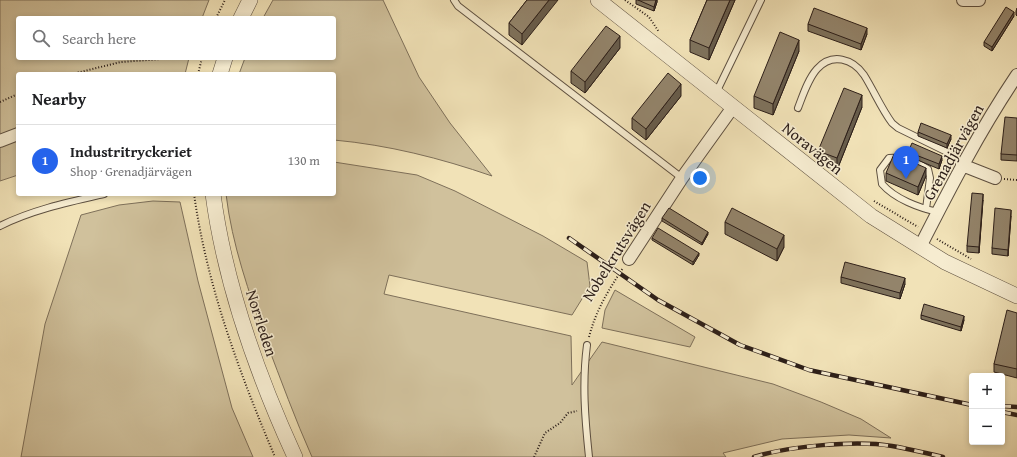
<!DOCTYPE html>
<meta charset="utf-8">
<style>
:root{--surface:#fff;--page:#f2f2f2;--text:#202124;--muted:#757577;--line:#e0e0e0;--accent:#2563eb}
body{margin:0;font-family:"Gentium Book Plus",serif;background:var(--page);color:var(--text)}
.controls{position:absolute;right:12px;bottom:12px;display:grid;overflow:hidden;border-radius:4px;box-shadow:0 2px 6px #0003}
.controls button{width:36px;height:36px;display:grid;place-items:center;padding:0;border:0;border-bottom:1px solid var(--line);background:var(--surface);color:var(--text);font:20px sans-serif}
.you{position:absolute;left:700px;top:178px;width:14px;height:14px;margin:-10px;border:3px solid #fff;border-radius:50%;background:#1a73e8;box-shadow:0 0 0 6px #1a73e833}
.badge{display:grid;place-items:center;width:26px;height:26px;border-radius:50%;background:var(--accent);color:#fff;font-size:13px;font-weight:700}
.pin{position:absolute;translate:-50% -33px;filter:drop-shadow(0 1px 2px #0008)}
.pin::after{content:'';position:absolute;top:21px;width:14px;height:12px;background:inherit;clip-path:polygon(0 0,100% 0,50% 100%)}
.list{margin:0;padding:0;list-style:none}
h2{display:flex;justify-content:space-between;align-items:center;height:52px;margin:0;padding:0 16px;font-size:17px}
h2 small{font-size:13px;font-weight:400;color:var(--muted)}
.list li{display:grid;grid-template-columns:26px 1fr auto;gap:12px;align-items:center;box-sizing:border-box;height:72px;padding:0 16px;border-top:1px solid var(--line)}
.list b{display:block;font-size:15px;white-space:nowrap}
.list p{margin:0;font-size:13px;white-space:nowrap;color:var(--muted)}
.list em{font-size:13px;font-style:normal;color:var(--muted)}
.icon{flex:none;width:22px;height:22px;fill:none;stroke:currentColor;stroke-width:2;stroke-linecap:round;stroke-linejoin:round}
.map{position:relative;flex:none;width:1017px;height:457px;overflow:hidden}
.search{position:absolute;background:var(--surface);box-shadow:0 2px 6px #0003;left:16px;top:16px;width:320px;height:44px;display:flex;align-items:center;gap:10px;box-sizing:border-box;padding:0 14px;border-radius:4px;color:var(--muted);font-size:15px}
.panel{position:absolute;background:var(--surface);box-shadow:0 2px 6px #0003;left:16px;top:72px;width:320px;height:124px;border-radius:4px}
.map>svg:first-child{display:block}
.green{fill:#d0c19c;stroke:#7e705a}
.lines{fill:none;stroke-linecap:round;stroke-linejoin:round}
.service-casing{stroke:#5e5040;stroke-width:8}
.minor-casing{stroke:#5e5040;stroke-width:14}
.tertiary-casing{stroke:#5e5040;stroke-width:16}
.path{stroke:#2d1f19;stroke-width:2;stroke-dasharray:1 2;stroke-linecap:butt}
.service{stroke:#f6ecd0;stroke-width:6}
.minor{stroke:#f6ecd0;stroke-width:12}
.tertiary{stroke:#f6ecd0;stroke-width:15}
.rail-casing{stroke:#2d1f19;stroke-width:4.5}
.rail{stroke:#f6ecd0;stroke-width:3;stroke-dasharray:9;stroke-linecap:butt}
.wall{fill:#7e725c;stroke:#2d1f19}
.shaded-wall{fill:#675c4b;stroke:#2d1f19}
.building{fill:#93846b;stroke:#2d1f19}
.labels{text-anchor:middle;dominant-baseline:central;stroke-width:3;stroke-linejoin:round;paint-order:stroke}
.street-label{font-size:16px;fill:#2d1f19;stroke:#f6ecd0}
</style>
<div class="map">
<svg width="1017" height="457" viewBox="0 0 1017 457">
<rect width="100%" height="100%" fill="#f1e2b7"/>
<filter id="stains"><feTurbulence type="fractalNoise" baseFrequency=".005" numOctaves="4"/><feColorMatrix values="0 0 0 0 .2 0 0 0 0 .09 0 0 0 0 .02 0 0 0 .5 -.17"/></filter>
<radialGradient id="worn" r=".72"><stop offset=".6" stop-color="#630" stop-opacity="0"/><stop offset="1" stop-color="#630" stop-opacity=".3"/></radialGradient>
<path class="green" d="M0,0H209L202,18H18V58H189L185,74H18V175L0,181Z
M273,0H383L419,77L450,123L492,176C440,158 388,145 334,140V74H239L245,58H334V18H263Z
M334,162L417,175L455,191L543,236L587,262L590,286L572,315L389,275L384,294L571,336L572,385L602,342L773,384L821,402L861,419L891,438L849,435L782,439L723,453L726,457H312C295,419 281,380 266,341C249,292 232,245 226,194H334Z
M153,201L180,202L198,281L232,408L253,457H21L45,324L81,215L119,205Z
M615,290L695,337L690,347L602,328L605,310Z"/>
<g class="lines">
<g class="service-casing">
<path id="service" d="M454,0L458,6L682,178
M716,93L761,0
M798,108C803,95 808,79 817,69C832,52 853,59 864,75C874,91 881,108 892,123L898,128L949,153L962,165
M926,209L930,178L928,169L907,157L889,158L880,170L882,184C895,199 919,208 938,212
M0,226C32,210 69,202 104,194
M587,345C582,383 585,419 589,457"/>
</g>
<g class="minor-casing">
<path id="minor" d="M963,0H979
M0,141L18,134
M962,165L995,178
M920,247C950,188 980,130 1017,75
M629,259L682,178L733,107"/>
</g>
<g class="tertiary-casing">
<path id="tertiary" d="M598,0L871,216L945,262L1017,296
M241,18L250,0
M220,74L225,58
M213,194C225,285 257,374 295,457"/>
</g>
<path class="path" d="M625,0L649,17L659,32
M216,18L225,0
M72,74L121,62L175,58
M198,74L202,58
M0,102L18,94
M1004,179L1017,180
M194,194C207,286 239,372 275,457
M874,201L918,227
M937,239L971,259
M589,337C596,310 608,291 623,268
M534,457L545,433L560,423L568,413L577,411"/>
<use href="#service" class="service"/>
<use href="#minor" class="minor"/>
<use href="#tertiary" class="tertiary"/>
<g class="rail-casing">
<path id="rail" d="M569,238L658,300L740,345L809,370L972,405
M1002,406L1017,407
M1002,412L1017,415
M754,457C789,446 856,440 892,446C909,449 926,453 943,457"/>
</g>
<use href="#rail" class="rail"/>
</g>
<path class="wall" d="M527,0L522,45L509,35V23Z
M636,0H657V2L654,11L636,4Z
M707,0H735L709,60L690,52V40Z
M1017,8V16L1016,15V11Z
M1014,16L992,51L984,46V42Z
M808,24L867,34L861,50L808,31Z
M620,48L585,93L571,83V71Z
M799,51L773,115L754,108V96Z
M681,96L646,140L632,129V118Z
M862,107L837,170L818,162V151Z
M1017,118V161L1001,160V154Z
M918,132L951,139L947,148L918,136Z
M908,152L942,160L939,169L908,156Z
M886,173L926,176L918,195L886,181Z
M983,200L979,253L967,252V246Z
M1011,216L1008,256L992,254V248Z
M662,218L708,234L702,245L662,221Z
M725,222L784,247L777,261L725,234Z
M652,238L699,255L693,265L652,240Z
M841,277L905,284L900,299L841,283Z
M1017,313V378L994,372V364Z
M921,315L964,320L961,331L921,319Z"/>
<path class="shaded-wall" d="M549,0H558L522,45V34Z
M656,0H657V2L654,11V7Z
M730,0H735L709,60V48Z
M1014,12V16L992,51V47Z
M867,28V34L861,50V44Z
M620,36V48L585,93V82Z
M799,40V51L773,115V104Z
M681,84V96L646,140V129Z
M862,95V107L837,170V158Z
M951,135V139L947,148V144Z
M942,156V160L939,169V164Z
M926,168V176L918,195V187Z
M983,194V200L979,253V247Z
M1011,210V216L1008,256V250Z
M708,232V234L702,245V243Z
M784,235V247L777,261V249Z
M699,253V255L693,265V262Z
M905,278V284L900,299V293Z
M964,316V320L961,331V327Z"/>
<path class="building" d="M527,0H549L522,34L509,23Z
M638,0H656L654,7Z
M707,0H730L709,48L690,40Z
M1006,7L1014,12L992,47L984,42Z
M814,8L867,28L861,44L808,24Z
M606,26L620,36L585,82L571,71Z
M780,32L799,40L773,104L754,96Z
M668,73L681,84L646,129L632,118Z
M844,88L862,95L837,158L818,151Z
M1005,117L1017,118V155L1001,154Z
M921,123L951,135L947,144L918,132Z
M912,143L942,156L939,164L908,152Z
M894,154L926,168L918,187L886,173Z
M972,193L983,194L979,247L967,246Z
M669,208L708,232L702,243L662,218Z
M732,208L784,235L777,249L725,222Z
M995,208L1011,210L1008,250L992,248Z
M658,228L699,253L693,262L652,238Z
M845,262L905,278L900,293L841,277Z
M924,304L964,316L961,327L921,315Z
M1007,310L1017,313V369L994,364Z"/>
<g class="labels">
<g class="street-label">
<text transform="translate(813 148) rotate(39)">Noravägen</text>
<text transform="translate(953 152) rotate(-61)">Grenadjärvägen</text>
<text transform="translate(616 251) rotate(-58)">Nobelkrutsvägen</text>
<text transform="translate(262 323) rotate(72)">Norrleden</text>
</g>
</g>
<rect width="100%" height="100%" filter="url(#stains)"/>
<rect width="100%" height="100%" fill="url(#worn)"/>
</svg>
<div class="controls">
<button>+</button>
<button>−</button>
</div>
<div class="you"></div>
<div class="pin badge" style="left:906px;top:179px">1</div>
<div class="search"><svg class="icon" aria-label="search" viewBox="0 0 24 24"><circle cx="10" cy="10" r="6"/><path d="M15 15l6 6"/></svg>Search here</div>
<section class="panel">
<h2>Nearby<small></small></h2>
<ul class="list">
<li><span class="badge">1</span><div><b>Industritryckeriet</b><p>Shop · Grenadjärvägen</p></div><em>130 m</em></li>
</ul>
</section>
</div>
